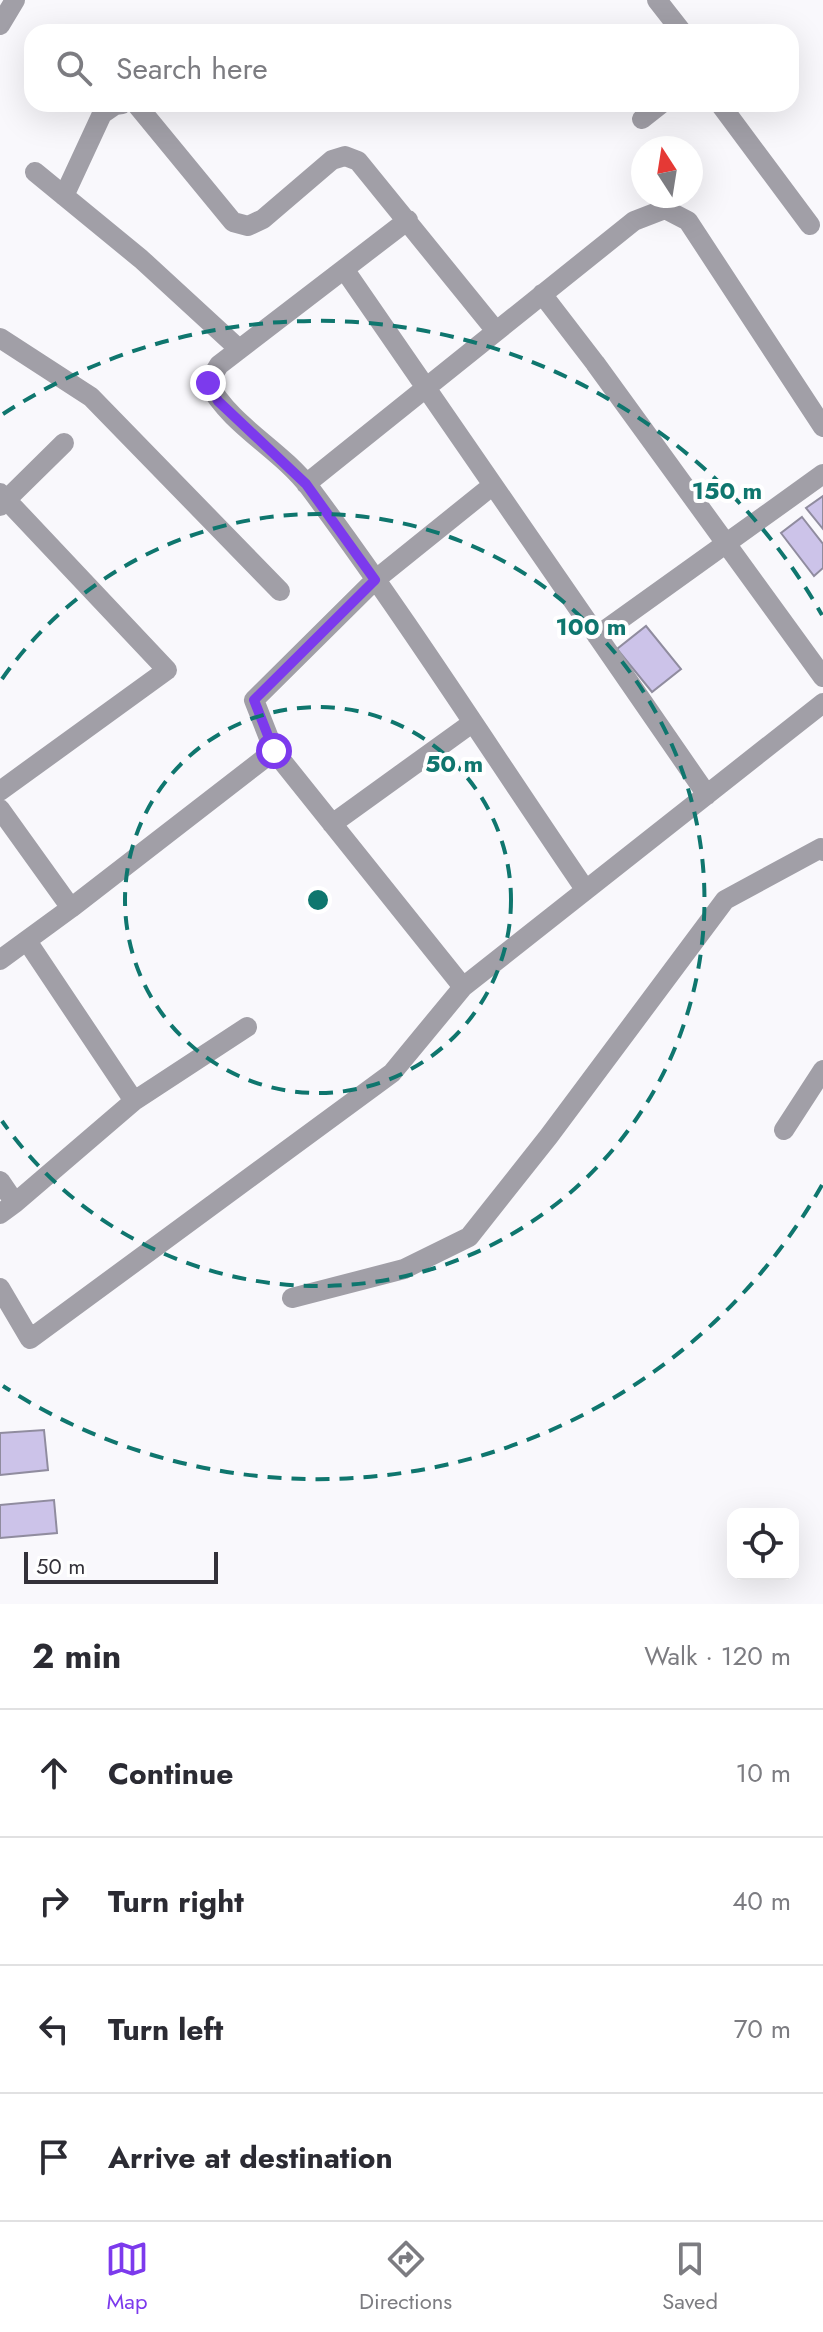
<!DOCTYPE html>
<meta charset="utf-8">
<style>
:root{--surface:#fff;--page:#f2f2f3;--text:#2b2b33;--muted:#7c7c81;--line:#e1e1e2;--accent:#7c3aed}
body{margin:0;font-family:Jost,sans-serif;background:var(--page);color:var(--text)}
.controls{position:absolute;right:24px;bottom:24px;display:grid;overflow:hidden;border-radius:16px;box-shadow:0 8px 32px #0002}
.controls button{width:72px;height:72px;display:grid;place-items:center;padding:0;border:0;border-bottom:2px solid var(--line);background:var(--surface);color:var(--text);font:40px sans-serif}
.compass{position:absolute;left:631px;top:136px;width:72px;height:72px;border-radius:50%;background:var(--surface);box-shadow:0 8px 32px #0002;rotate:348deg}
.scale{position:absolute;left:24px;bottom:20px;width:194px;box-sizing:border-box;padding-left:8px;border:4px solid #333139;border-top:0;font-size:22px;line-height:28px;white-space:nowrap;color:#333139;-webkit-text-stroke:6px #fff;paint-order:stroke}
.stop{position:absolute;width:24px;height:24px;margin:-18px;border:6px solid #7c3aed;border-radius:50%;background:#fff}
.stop.end{background:#7c3aed;border-color:#fff;box-shadow:0 2px 8px #0008}
.list{margin:0;padding:0;list-style:none}
h2{display:flex;justify-content:space-between;align-items:center;height:104px;margin:0;padding:0 32px;font-size:34px}
h2 small{font-size:26px;font-weight:400;color:var(--muted)}
.list li{display:grid;grid-template-columns:52px 1fr auto;gap:24px;align-items:center;box-sizing:border-box;height:128px;padding:0 32px;border-top:2px solid var(--line)}
.list b{display:block;font-size:30px;white-space:nowrap}
.list em{font-size:26px;font-style:normal;color:var(--muted)}
.icon{flex:none;width:44px;height:44px;fill:none;stroke:currentColor;stroke-width:2;stroke-linecap:round;stroke-linejoin:round}
.map{position:relative;flex:none;width:823px;height:1604px;overflow:hidden}
.search{position:absolute;background:var(--surface);box-shadow:0 8px 32px #0002;left:24px;right:24px;top:24px;height:88px;display:flex;align-items:center;gap:20px;box-sizing:border-box;padding:0 28px;border-radius:24px;color:var(--muted);font-size:30px}
.sheet{height:616px;background:var(--surface)}
nav{display:flex;justify-content:space-around;align-items:center;box-sizing:border-box;height:112px;border-top:2px solid var(--line);background:var(--surface);font-size:22px;color:var(--muted)}
nav a{display:grid;justify-items:center;gap:4px}
nav .on{color:var(--accent)}
.map>svg:first-child{display:block}
.building{fill:#ccc3e9;stroke:#908c9f;stroke-width:2}
.lines{fill:none;stroke-linecap:round;stroke-linejoin:round}
.minor{stroke:#a19fa7;stroke-width:20}
.route{stroke:#7c3aed;stroke-width:10}
.ring{fill:none;stroke:#0f766e;stroke-width:4;stroke-dasharray:14 10}
.centre{fill:#0f766e;stroke:#fff;stroke-width:4}
.ring-label{font-size:24px;text-anchor:middle;font-weight:bold;fill:#0f766e;stroke:#fff;stroke-width:8;stroke-linejoin:round;paint-order:stroke}
</style>
<div class="map">
<svg width="823" height="1604" viewBox="0 0 823 1604">
<rect width="100%" height="100%" fill="#f9f8fc"/>
<path class="building" d="M823,496V529L806,508Z
M802,517L823,544V568L814,576L781,533Z
M646,626L681,669L652,692L617,649Z
M44,1430L48,1470L0,1475V1433Z
M54,1500L57,1533L0,1538V1505Z"/>
<g class="lines">
<path class="minor" d="M657,0L682,32
M0,25L15,0
M136,104L233,222L248,226L263,219L332,160L345,156L358,161L496,331
M720,104L810,225
M642,119L661,104
M35,172L141,259L239,349
M64,196L102,114L115,105L122,104
M408,220L219,365L208,383C231,426 280,449 309,487C406,617 494,756 585,889
M344,269L707,795
M542,294L595,363L823,677
M0,338L91,397L280,591
M306,484L634,221L665,209L688,221L823,427
M493,485L375,580L254,700L274,751L463,987L823,703
M0,493L167,670L0,791
M0,506L64,443
M597,636L823,474
M0,809L71,908L0,960
M332,824L472,723
M71,908L274,751
M27,941L134,1101
M784,1130L823,1070
M0,1181L15,1203
M0,1214L15,1203L134,1101L247,1027
M0,1288L30,1339L392,1073L463,987
M292,1298L404,1269L469,1237L549,1136L725,900L821,848L823,851"/>
</g>
<g class="lines">
<path class="route" d="M208,383L218,401L306,484L375,580L254,700L274,751"/>
</g>
<g class="ring">
<circle cx="318" cy="900" r="193"/>
<path d="M2 679A386 386 0 1 1 2 1121"/>
<path d="M822 1185A579 579 0 0 1 3 1386M3 414A579 579 0 0 1 822 615"/>
</g>
<circle cx="318" cy="900" r="12" class="centre"/>
<g class="ring-label">
<text x="727" y="499">150 m</text>
<text x="591" y="635">100 m</text>
<text x="454" y="772">50 m</text>
</g>
</svg>
<div class="controls">
<button><svg class="icon" aria-label="locate" viewBox="0 0 24 24"><circle cx="12" cy="12" r="6"/><path d="M12 2v4M12 18v4M2 12h4M18 12h4"/></svg></button>
</div>
<svg class="compass" viewBox="-18 -18 36 36"><path d="M0-13l5 13h-10z" fill="#e53935"/><path d="M0 13l5-13h-10z" fill="#7c7c81"/></svg>
<div class="scale">50 m</div>
<div class="stop" style="left:274px;top:751px"></div>
<div class="stop end" style="left:208px;top:383px"></div>
<div class="search"><svg class="icon" aria-label="search" viewBox="0 0 24 24"><circle cx="10" cy="10" r="6"/><path d="M15 15l6 6"/></svg>Search here</div>
</div>
<section class="sheet">
<h2>2 min<small>Walk · 120 m</small></h2>
<ul class="list">
<li><svg class="icon" aria-label="ahead" viewBox="0 0 24 24"><path d="M12 20V5M6 11l6-6 6 6"/></svg><div><b>Continue</b></div><em>10 m</em></li>
<li><svg class="icon" aria-label="right" viewBox="0 0 24 24"><path d="M7 20v-9h11M14 6l5 5-5 5"/></svg><div><b>Turn right</b></div><em>40 m</em></li>
<li><svg class="icon" aria-label="left" viewBox="0 0 24 24"><path d="M17 20v-9H6M10 6l-5 5 5 5"/></svg><div><b>Turn left</b></div><em>70 m</em></li>
<li><svg class="icon" aria-label="arrive" viewBox="0 0 24 24"><path d="M6 21V4h12l-3 4 3 4H6"/></svg><div><b>Arrive at destination</b></div></li>
</ul>
</section>
<nav>
<a class="on"><svg class="icon" aria-label="map" viewBox="0 0 24 24"><path d="M3 6l6-2 6 2 6-2v14l-6 2-6-2-6 2zM9 4v14M15 6v14"/></svg>Map</a>
<a><svg class="icon" aria-label="directions" viewBox="0 0 24 24"><path d="M12 3l9 9-9 9-9-9zM9 14v-3h6M13 9l2 2-2 2"/></svg>Directions</a>
<a><svg class="icon" aria-label="saved" viewBox="0 0 24 24"><path d="M7 4h10v16l-5-4-5 4z"/></svg>Saved</a>
</nav>
